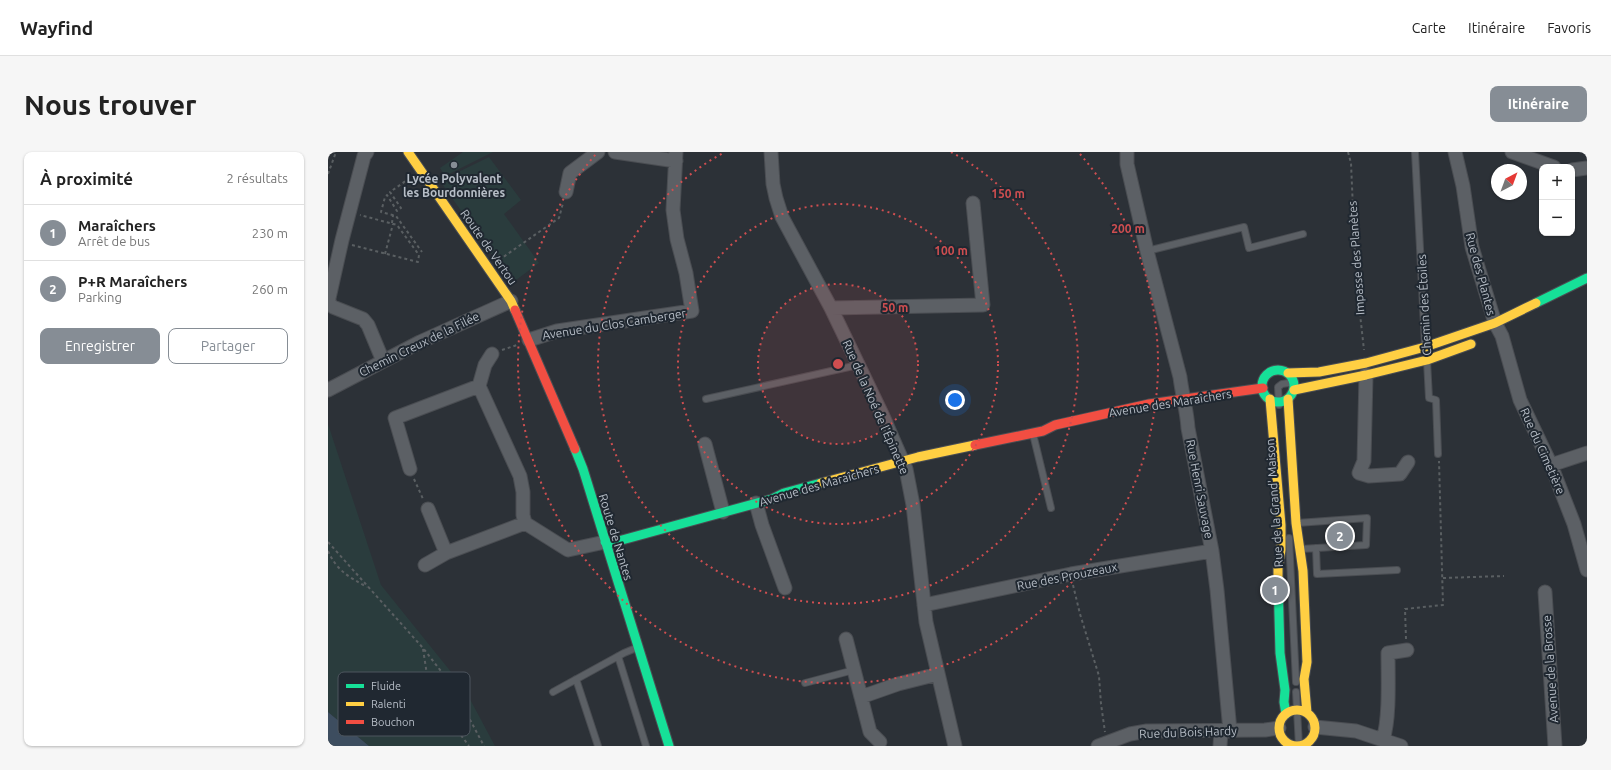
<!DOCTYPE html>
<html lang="fr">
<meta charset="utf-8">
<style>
:root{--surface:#fff;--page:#f6f6f6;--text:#222;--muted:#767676;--line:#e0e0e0;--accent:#868d95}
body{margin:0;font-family:Ubuntu,sans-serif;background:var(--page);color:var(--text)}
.controls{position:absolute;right:12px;top:12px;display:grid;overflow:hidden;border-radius:8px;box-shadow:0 1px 3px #0004}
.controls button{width:36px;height:36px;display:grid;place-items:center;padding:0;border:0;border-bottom:1px solid var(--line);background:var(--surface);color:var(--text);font:20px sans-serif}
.compass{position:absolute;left:1163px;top:12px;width:36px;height:36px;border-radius:50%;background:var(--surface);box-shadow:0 1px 3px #0004;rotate:41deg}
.you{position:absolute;left:627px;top:248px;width:14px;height:14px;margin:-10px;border:3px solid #fff;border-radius:50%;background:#1a73e8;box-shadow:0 0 0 6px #1a73e833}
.badge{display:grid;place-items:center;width:26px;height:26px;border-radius:50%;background:var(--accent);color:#fff;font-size:13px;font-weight:700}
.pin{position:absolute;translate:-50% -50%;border:2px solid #fff;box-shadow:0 1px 4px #0006}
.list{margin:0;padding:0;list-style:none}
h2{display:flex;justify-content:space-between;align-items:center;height:52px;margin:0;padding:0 16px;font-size:17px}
h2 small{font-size:13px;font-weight:400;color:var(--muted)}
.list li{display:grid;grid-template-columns:26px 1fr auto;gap:12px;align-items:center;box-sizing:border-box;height:56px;padding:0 16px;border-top:1px solid var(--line)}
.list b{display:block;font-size:15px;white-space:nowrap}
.list p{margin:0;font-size:13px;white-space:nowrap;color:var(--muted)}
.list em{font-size:13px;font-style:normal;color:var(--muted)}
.actions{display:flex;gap:8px;padding:12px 16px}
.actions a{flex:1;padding:9px 0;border:1px solid var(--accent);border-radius:8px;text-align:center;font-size:14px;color:var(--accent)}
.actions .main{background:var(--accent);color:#fff}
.map{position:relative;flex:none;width:1259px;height:594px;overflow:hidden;border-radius:8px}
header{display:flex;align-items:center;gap:24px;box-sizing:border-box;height:56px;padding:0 20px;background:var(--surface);border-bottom:1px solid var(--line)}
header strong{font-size:19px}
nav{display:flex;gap:22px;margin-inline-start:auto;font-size:14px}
.intro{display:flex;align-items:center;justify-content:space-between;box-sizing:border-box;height:96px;padding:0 24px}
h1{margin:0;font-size:28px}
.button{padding:10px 18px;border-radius:8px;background:var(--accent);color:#fff;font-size:14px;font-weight:700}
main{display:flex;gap:24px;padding:0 24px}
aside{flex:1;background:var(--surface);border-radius:8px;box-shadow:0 1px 3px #0004}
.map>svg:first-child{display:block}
.green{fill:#2a3c3d}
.water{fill:#3d4d5f}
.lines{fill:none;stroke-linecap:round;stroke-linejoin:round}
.lane-casing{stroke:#4a4d52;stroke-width:8}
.street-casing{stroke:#4a4d52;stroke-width:15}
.fast-casing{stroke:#4a4d52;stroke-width:11}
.slow-casing{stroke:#4a4d52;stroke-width:11}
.jam-casing{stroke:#4a4d52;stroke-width:11}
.path{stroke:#5a5f62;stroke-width:2;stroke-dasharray:3 3;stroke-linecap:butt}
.lane{stroke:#5c6065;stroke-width:6}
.street{stroke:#5c6065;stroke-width:13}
.fast{stroke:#16e098;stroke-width:9}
.slow{stroke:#ffcf43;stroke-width:9}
.jam{stroke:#f24e42;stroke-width:9}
.ring{fill:none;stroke:#ce4e50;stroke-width:2;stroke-dasharray:2 4}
.poi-dot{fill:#868d95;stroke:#202831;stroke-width:1.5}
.labels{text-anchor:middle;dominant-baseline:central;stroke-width:4;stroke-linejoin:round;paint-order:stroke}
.poi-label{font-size:12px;font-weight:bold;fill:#b7bec7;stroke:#202831}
.street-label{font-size:12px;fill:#b7bec7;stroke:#202831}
.key{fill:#202831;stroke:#4d555e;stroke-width:1}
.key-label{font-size:11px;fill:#b7bec7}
.centre{fill:#ce4e50;stroke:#202831;stroke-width:2}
.ring-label{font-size:12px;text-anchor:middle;font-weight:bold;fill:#ce4e50;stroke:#202831;stroke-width:4;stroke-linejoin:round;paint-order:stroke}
</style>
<header>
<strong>Wayfind</strong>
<nav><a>Carte</a><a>Itinéraire</a><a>Favoris</a></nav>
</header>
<div class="intro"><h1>Nous trouver</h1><a class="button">Itinéraire</a></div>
<main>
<aside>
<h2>À proximité<small>2 résultats</small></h2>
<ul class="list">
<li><span class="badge">1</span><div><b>Maraîchers</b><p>Arrêt de bus</p></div><em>230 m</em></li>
<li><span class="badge">2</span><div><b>P+R Maraîchers</b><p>Parking</p></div><em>260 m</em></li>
</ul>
<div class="actions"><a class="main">Enregistrer</a><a>Partager</a></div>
</aside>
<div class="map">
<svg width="1259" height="594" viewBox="0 0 1259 594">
<rect width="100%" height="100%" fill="#2c3137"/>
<path class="green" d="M135,0H165L117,24L112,16Z
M161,5L193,48L176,62L211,111L184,131L112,29Z
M0,272L53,433L136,536L167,594H41L0,560Z"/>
<path class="water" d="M0,560L41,594H0Z"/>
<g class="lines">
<g class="lane-casing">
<path id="lane" d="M1087,0L1097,192
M819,99L916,75L921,96L975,82
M1099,209L1101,246L1108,248L1110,302
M378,247L530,213
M951,253L950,235L954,232L967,230
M705,282L723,356
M969,371L1039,366L1038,393L973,397
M961,386L968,530
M988,396L989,422L1069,418
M290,504L318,594
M248,527L270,594
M477,531L526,518
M225,540L296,501L308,496
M968,540L971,594"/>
</g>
<g class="street-casing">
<path id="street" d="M39,0L36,4L14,88L1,146V151L5,155L35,167L40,173L55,209
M287,0L348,9
M443,0L445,32L448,46L454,65L503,156L554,262L578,317L585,353L598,470L627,594
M799,0V12L819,99L852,225C854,242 859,259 860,276L884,399L889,438L902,579
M1127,0L1135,34L1144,95L1167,171L1174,184L1192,248L1223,313L1246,372L1259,418
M1184,0L1226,15
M1244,18L1259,16
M238,40L242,21L270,0
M503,156L655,153L645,51
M201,188L229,179L364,159L358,121L349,87L345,58L348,0
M164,202L157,213L151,234L192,324L195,340V363L197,371
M1038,223L1036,309L1031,321L1041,324L1072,322L1080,310
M0,238L92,190L183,149
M377,292L395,360
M1223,313L1259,301
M82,317L67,266L151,234
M428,351L434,373L457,436
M100,357L118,401
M97,413L118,401L197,371L240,398L277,390
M1217,440L1227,594
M596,453L743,422L884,399
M518,487L533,545L570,532L610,522
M533,545L542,580L552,590
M987,575L1028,579L1073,594
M1055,587C1062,567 1060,524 1060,501L1079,498
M770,594L802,582L819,579L937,578L951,576
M892,594L893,579"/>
</g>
<g class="fast-casing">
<path id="fast" d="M1208,151L1259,126
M934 234a16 16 0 1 1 32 0a16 16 0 1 1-32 0Z
M247,297L255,317L341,594
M277,390L283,391L444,347L456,341L493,331
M950,426L952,501L957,538L956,550L958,562"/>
</g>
<g class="slow-casing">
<path id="slow" d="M80,0L183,149L187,158
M960,221L991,220L1038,211L1097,195L1167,171L1208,151
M966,238L1038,223L1099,208L1143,192
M942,247L953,373V398L950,416V426
M960,247L968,371L975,419L979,510L976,527L979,561
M493,331L590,305L647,293
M951 576a18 18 0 1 1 36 0a18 18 0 1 1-36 0Z"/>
</g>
<g class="jam-casing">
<path id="jam" d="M187,158L247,297
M647,293L715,279L727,273L821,252L935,236"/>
</g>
<path class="path" d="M1020,0L1023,11L1028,126L1036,198
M0,22L8,0
M82,26L62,40L73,56L69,59L59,43L57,45L53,60L68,64L94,100
M64,71L65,63
M24,93L90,110L91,103L69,73L32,63
M57,102L65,72
M171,108L231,66L235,51
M174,198L189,193
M86,327L95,347
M0,390L95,496L123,532L156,594
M0,399C9,419 21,425 39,435
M1115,426L1176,424
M745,433L752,462L771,524L773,552L777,580
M1078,487L1077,457L1115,453L1111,309
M95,497L100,529L116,560L141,594"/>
<use href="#lane" class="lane"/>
<use href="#street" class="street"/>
<use href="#fast" class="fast"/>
<use href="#slow" class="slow"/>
<use href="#jam" class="jam"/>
</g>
<circle cx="510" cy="212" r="80" fill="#ce4e50" fill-opacity=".12"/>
<g class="ring">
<circle cx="510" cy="212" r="80"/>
<circle cx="510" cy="212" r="160"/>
<path d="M623 0A240 240 0 1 1 397 0"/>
<path d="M752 2A320 320 0 1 1 268 2"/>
</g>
<circle class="poi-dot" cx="126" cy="13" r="4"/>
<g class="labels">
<g class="poi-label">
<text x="126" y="26">Lycée Polyvalent<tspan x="126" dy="14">les Bourdonnières</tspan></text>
</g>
<g class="street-label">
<text transform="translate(161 95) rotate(55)">Route de Vertou</text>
<text transform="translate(1028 106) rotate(-94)">Impasse des Planètes</text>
<text transform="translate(1153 122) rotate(75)">Rue des Plantes</text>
<text transform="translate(1096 153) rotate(-93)">Chemin des Étoiles</text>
<text transform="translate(286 172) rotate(-9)">Avenue du Clos Camberger</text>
<text transform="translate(91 192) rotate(-26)">Chemin Creux de la Filée</text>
<text transform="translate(842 251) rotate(-9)">Avenue des Maraîchers</text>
<text transform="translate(548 255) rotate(66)">Rue de la Noé de l'Épinette</text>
<text transform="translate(1215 299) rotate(66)">Rue du Cimetière</text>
<text transform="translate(491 333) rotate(-16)">Avenue des Maraîchers</text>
<text transform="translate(872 337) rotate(79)">Rue Henri Sauvage</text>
<text transform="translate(946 351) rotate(-94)">Rue de la Grand' Maison</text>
<text transform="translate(288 385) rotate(73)">Route de Nantes</text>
<text transform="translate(739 424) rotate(-11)">Rue des Prouzeaux</text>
<text transform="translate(1222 517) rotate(-94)">Avenue de la Brosse</text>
<text transform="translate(860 580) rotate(-2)">Rue du Bois Hardy</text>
</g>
</g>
<rect x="10" y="520" width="132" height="64" rx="6" class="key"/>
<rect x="18" y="532" width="18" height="4" fill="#16e098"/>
<rect x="18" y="550" width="18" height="4" fill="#ffcf43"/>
<rect x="18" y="568" width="18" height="4" fill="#f24e42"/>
<g class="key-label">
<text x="43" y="538">Fluide</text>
<text x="43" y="556">Ralenti</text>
<text x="43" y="574">Bouchon</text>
</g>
<circle cx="510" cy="212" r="6" class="centre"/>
<g class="ring-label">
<text x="680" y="46">150 m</text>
<text x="800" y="81">200 m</text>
<text x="623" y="103">100 m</text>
<text x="567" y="160">50 m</text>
</g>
</svg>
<div class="controls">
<button>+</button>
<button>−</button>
</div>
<svg class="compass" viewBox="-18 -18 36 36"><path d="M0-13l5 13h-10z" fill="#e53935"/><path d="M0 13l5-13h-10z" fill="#767676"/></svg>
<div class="you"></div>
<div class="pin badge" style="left:947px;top:438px">1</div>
<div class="pin badge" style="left:1012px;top:384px">2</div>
</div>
</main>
